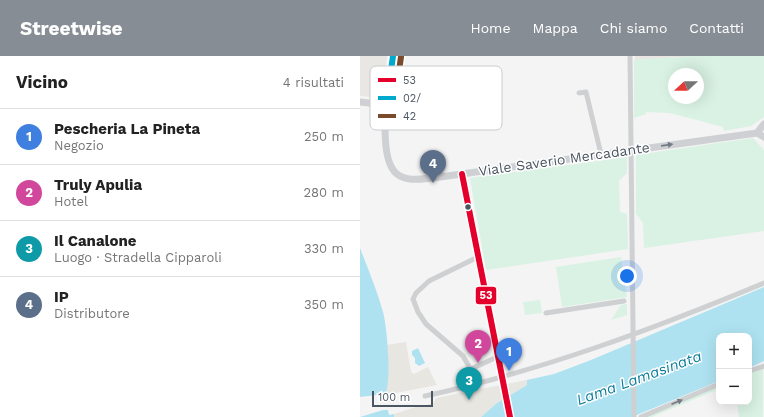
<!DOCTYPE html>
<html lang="it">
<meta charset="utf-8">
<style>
:root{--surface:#fff;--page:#f2f2f2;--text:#222;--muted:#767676;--line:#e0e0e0;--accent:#868d94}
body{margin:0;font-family:"Work Sans",sans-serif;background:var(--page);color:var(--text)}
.controls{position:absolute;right:12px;bottom:12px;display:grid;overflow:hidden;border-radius:8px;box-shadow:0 4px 16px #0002}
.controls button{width:36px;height:36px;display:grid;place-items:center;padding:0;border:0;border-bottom:1px solid var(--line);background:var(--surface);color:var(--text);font:20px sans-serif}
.compass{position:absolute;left:308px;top:12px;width:36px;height:36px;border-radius:50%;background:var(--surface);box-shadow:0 4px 16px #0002;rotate:249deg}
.scale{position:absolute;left:12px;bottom:10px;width:61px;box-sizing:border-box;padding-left:4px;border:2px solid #4a5661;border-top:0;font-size:11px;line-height:14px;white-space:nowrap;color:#4a5661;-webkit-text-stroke:3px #fff;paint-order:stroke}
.you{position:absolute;left:267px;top:220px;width:14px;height:14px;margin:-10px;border:3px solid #fff;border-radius:50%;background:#1a73e8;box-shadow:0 0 0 6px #1a73e833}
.badge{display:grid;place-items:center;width:26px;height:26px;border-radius:50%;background:var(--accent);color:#fff;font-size:13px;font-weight:700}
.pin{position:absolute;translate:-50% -33px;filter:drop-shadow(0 1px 2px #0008)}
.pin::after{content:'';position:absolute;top:21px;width:14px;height:12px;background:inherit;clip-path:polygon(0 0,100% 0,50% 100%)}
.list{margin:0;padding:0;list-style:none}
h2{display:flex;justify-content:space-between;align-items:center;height:52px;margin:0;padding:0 16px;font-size:17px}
h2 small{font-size:13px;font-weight:400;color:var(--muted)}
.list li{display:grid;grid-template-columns:26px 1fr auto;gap:12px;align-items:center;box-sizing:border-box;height:56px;padding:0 16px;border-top:1px solid var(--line)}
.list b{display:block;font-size:15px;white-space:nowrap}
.list p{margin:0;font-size:13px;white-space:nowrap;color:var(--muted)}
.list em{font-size:13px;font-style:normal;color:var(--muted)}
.map{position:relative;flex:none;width:404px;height:361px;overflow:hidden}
header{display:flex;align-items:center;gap:24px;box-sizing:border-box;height:56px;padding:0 20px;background:var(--accent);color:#fff}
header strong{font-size:19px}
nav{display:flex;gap:22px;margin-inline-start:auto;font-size:14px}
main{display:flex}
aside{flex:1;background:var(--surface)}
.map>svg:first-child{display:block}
.commercial{fill:#e8e7e3}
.green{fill:#d9f2e3;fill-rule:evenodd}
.sand{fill:#e7e6e1}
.water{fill:#aee2f0}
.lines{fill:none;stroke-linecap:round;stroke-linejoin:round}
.street{stroke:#ced0d2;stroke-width:5}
.secondary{stroke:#ced0d4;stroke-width:7}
.bus-1-casing{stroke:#fff;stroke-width:9}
.bus-2-casing{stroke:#fff;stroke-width:9}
.bus-3-casing{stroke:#fff;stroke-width:9}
.bus-1{stroke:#e4002b;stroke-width:6}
.bus-2{stroke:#00a9ce;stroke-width:6}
.bus-3{stroke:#7a4b2a;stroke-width:6}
.oneway{fill:#727b84}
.oneway2{fill:#727b83}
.bus-dot{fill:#4a5661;stroke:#fff;stroke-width:1.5}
.labels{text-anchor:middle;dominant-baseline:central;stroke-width:3;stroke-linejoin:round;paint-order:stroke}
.street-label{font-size:14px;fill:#4a5661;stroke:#fff}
.water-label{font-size:15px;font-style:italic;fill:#0c7c9b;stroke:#fff}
.key{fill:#fff;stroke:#c9ccd0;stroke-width:1}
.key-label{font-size:11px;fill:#4a5661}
.line-badge{stroke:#fff;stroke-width:1.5}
.badge-label{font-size:11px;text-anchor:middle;font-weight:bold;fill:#fff}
</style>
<header>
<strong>Streetwise</strong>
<nav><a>Home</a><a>Mappa</a><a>Chi siamo</a><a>Contatti</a></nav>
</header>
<main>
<aside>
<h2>Vicino<small>4 risultati</small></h2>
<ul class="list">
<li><span class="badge" style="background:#3f7fe0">1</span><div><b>Pescheria La Pineta</b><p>Negozio</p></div><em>250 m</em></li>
<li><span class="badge" style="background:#d1479c">2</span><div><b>Truly Apulia</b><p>Hotel</p></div><em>280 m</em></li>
<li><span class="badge" style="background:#0f9aa8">3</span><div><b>Il Canalone</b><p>Luogo · Stradella Cipparoli</p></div><em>330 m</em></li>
<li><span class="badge" style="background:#5c6f8a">4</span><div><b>IP</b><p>Distributore</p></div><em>350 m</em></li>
</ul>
</aside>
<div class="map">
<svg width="404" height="361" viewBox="0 0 404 361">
<rect width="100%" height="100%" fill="#f4f4f4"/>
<path class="commercial" d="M0,0H27L23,42L0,40Z
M275,0H336L275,4Z"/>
<path class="green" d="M336,0H404V61L391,70L364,75L363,71L310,57L286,56V58L274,62V4ZM314,18H338V42H314Z
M393,82L404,94V175L284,192L283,167L276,158V99Z
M267,101V117L259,125L260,156L267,158L268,193L126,214L110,122Z
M261,201L267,241L202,251L196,211Z
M180,244L182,257L165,259L163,246Z
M267,248V259L251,264L261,249Z
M403,312V361H379L377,346H389V317Z
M359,329V333L292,361H284Z"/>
<path class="sand" d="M46,286L51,316L54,318L68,311L77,329L25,339C28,321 29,308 26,289Z
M167,324V329L137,347L121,361H34V358L56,351H68V348H73L76,342Z"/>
<path class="water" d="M0,192C8,213 17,234 23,256C27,270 32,326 25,338L0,341Z
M404,231V305L389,312V280H359V325L272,361H121L137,347L167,329V324L194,318L231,304Z
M58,292L65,307L59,310L55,307V302L52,299V295Z
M23,354H28L29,359L34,358V361H0Z"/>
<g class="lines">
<path class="street" d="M270,0L274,361
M219,37L226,36L241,98
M102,118L150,361
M118,201L69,225L56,237L53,243L58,256L66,268L103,300L119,328
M186,257L264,245
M111,313L137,301
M389,315L404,310
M65,340C184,314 293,273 404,227
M281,361L359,328"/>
<path class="secondary" d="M33,0C28,24 16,102 37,118C47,126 61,123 73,122L397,77
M0,46L26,49
M397,77L404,68
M397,77L404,81"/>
<g class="bus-1-casing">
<path id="bus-1" d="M102,118L150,361"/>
</g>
<g class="bus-2-casing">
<path id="bus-2" d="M26,49L33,0"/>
</g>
<g class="bus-3-casing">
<path id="bus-3" d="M34,50L41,1"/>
</g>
<use href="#bus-1" class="bus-1"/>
<use href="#bus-2" class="bus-2"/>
<use href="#bus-3" class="bus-3"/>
</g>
<defs><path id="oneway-solid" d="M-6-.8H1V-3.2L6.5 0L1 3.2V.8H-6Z"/></defs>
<use class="oneway" href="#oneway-solid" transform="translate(307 89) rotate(-8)"/>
<use class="oneway2" href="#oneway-solid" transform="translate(317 346) rotate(-23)"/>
<circle class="bus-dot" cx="108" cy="151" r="3.5"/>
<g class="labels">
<g class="street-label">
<text transform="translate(204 103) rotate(-8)">Viale Saverio Mercadante</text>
</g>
<g class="water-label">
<text transform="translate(279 322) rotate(-20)">Lama Lamasinata</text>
</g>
</g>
<rect x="10" y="10" width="132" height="64" rx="6" class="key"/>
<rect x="18" y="22" width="18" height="4" fill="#e4002b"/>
<rect x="18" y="40" width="18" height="4" fill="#00a9ce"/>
<rect x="18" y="58" width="18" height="4" fill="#7a4b2a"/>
<g class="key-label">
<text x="43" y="28">53</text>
<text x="43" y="46">02/</text>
<text x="43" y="64">42</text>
</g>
<rect class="line-badge" x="115" y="230" width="22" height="19" rx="4" fill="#e4002b"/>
<g class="badge-label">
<text x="126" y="243">53</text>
</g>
</svg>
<div class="controls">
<button>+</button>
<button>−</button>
</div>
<svg class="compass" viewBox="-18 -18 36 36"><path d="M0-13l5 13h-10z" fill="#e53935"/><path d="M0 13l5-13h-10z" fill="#767676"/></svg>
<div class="scale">100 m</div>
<div class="you"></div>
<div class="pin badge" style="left:149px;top:315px;background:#3f7fe0">1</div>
<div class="pin badge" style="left:118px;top:307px;background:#d1479c">2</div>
<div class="pin badge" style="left:109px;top:344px;background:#0f9aa8">3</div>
<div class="pin badge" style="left:73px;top:127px;background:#5c6f8a">4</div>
</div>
</main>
